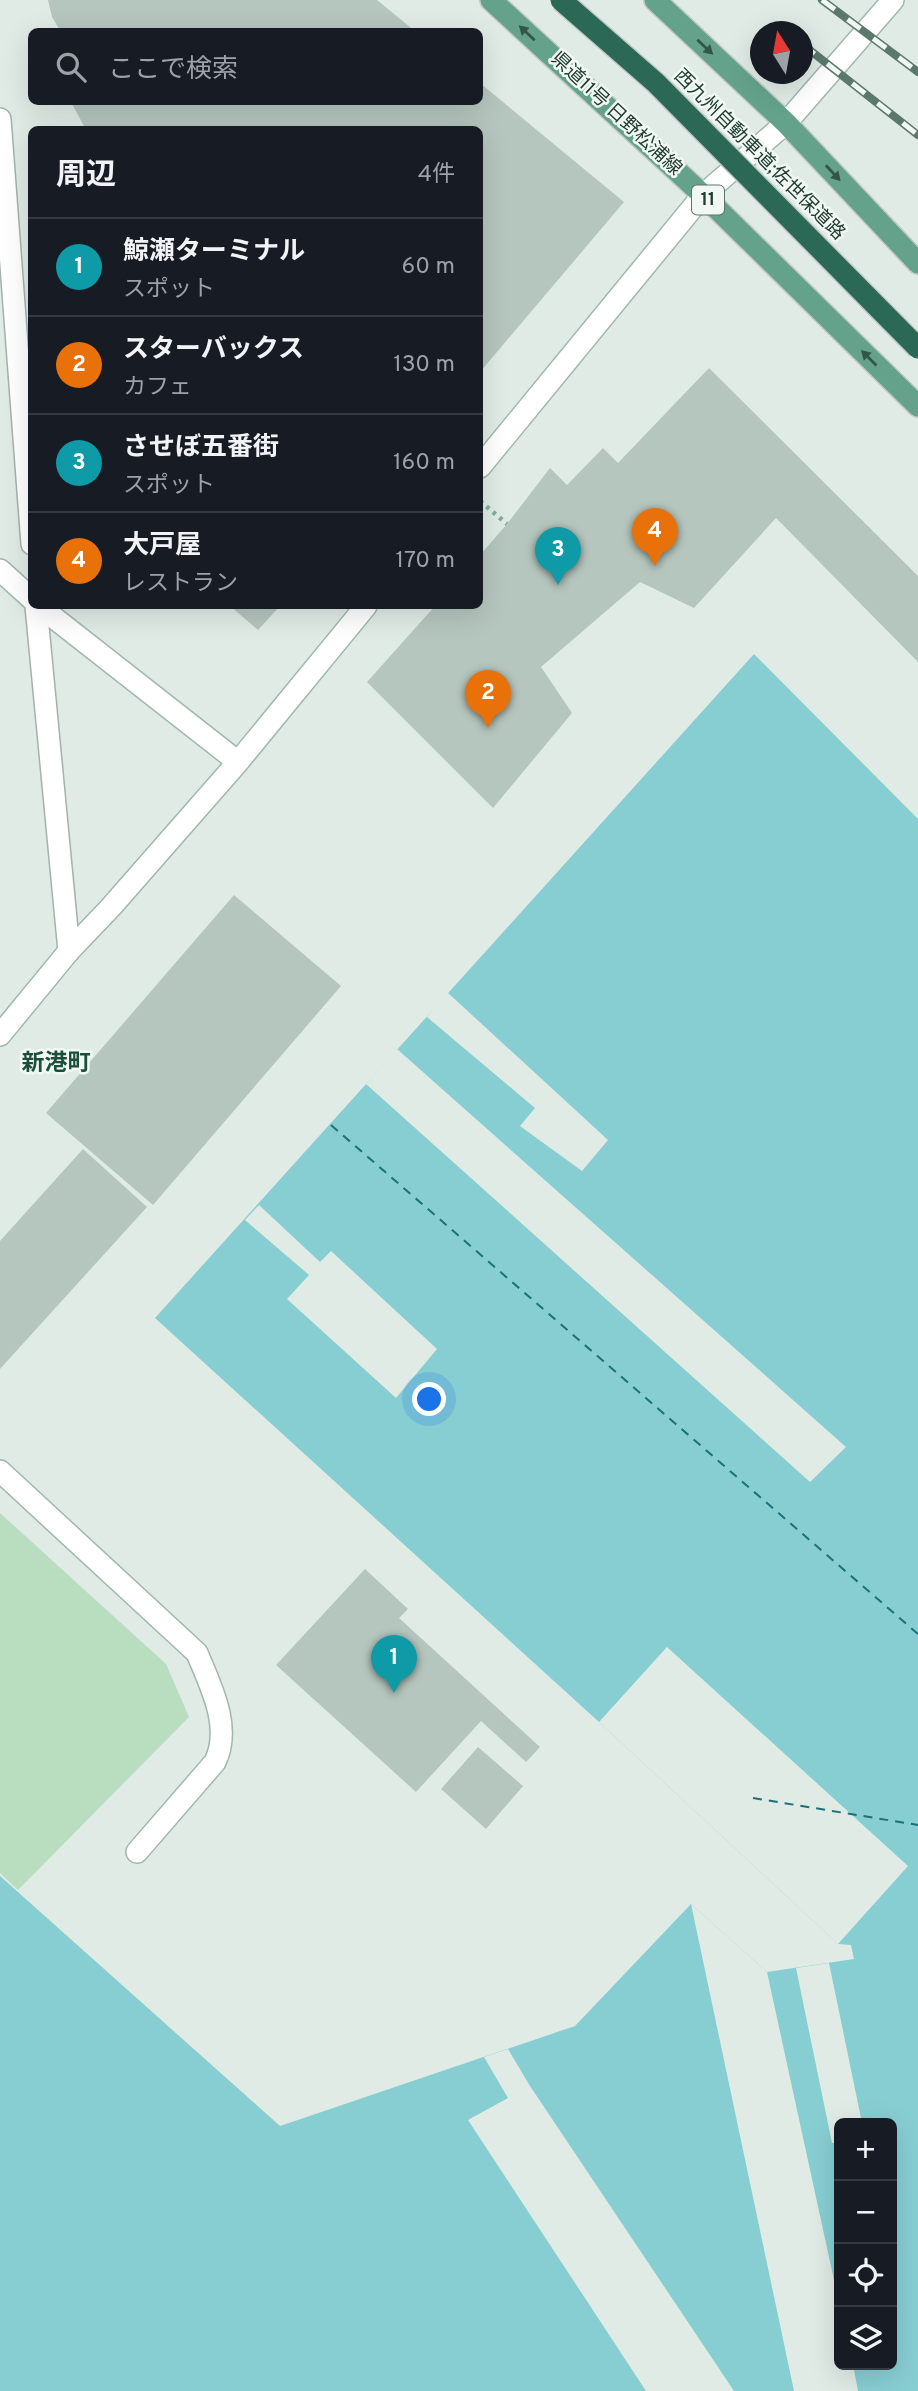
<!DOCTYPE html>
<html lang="ja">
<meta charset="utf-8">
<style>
:root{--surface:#171b24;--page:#20242c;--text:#f1f3f6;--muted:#9ea1a6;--line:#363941;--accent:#f46c56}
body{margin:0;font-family:Overpass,"Noto Sans JP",sans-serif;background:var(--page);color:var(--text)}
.controls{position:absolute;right:21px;bottom:21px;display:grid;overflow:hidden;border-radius:10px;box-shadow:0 7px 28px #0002}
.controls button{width:63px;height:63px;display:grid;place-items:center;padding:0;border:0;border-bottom:2px solid var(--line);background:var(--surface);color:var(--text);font:35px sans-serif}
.compass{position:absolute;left:750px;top:21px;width:63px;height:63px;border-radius:50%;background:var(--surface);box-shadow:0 7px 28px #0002;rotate:349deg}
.you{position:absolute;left:430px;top:1400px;width:24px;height:24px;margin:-18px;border:5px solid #fff;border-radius:50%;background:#1a73e8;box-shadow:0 0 0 10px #1a73e833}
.badge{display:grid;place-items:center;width:46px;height:46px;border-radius:50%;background:var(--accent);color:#fff;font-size:23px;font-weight:700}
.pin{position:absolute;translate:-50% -58px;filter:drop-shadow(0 2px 4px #0008)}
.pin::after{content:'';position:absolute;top:37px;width:24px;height:21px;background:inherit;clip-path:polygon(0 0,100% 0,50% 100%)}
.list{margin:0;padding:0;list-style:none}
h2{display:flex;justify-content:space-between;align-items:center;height:91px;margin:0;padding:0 28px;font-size:30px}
h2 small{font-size:23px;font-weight:400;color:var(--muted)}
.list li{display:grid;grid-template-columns:46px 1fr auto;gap:21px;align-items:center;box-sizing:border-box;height:98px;padding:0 28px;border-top:2px solid var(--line)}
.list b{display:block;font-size:26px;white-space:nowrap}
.list p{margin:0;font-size:23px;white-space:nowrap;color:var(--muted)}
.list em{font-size:23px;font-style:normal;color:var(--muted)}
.icon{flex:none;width:38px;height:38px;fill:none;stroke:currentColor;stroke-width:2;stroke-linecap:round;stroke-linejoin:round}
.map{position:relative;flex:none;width:918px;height:2391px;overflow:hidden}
.search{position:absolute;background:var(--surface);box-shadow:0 7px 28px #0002;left:28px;top:28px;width:455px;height:77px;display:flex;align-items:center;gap:18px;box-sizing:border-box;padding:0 24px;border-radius:10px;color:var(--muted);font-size:26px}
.panel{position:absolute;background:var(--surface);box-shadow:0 7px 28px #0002;left:28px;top:126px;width:455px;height:483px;border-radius:10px}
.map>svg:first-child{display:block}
.green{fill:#b8ddbf}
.water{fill:#87ced2;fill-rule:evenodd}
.pier{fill:#e0ebe5}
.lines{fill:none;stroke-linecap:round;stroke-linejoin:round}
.ferry{stroke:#1a7278;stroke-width:2;stroke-dasharray:9 7;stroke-linecap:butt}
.building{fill:#b5c6be}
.street-casing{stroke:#a3b3ac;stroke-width:24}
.secondary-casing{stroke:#9fb7ac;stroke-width:24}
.primary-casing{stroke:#c1c8c6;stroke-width:24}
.path{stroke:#80af9c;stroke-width:4.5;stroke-dasharray:3.5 5;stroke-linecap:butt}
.street{stroke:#fff;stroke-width:21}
.secondary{stroke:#fff;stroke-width:21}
.primary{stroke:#64a28b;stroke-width:21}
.rail-casing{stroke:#5b786d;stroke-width:8}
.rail{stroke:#f1f8f3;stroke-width:5;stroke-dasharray:16;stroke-linecap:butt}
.highway-bridge-casing{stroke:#c1c8c6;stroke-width:24;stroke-linecap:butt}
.highway-bridge{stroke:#2c6856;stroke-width:21}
.oneway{fill:#325648}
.labels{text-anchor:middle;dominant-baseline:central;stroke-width:5;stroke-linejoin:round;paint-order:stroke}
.shield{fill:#f1f8f3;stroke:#5f746c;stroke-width:2}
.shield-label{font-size:18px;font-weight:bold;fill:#213c32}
.street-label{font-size:19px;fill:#213c32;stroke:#f1f8f3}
.quarter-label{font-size:23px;font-weight:bold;fill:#1c4e3d;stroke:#f1f8f3}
</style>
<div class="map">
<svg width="918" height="2391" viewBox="0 0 918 2391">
<rect width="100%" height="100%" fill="#e0ebe5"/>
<path class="green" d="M0,1513L166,1664L189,1717L18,1890L0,1873Z"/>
<path class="water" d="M754,654L918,819V2391H0V1876L280,2126L575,2026L691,1904L767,1972L854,1959L851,1945L838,1944L599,1722L155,1318ZM839,2123H892V2365H839Z"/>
<path class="pier" d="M447,992L608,1140L582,1171L520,1126L535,1108L427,1017Z
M397,1049L846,1447L810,1482L366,1084Z
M259,1205L320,1262L331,1251L437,1349L396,1398L287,1299L309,1275L245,1220Z
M667,1647L908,1866L838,1944L599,1722Z
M691,1904L767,1972L839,2303V2365H853L858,2391H794Z
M829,1963L862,2123H839V2142L832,2143L796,1968Z
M508,2049L530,2086L734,2391H646L468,2120L508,2098L484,2057Z"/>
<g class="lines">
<path class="ferry" d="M331,1125L918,1634
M753,1798L918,1825"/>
</g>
<path class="building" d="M48,0H377L416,32H61L52,17Z
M480,83L624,202L480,372V130H86L71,102H480Z
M709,368L918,576V662L776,518L694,608L640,582L541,667L572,713L493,808L367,682L435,606H480V555L507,524L550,468L567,485L603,448L618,463Z
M230,606H280L258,630Z
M234,895L341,986L153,1205L46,1113Z
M83,1149L147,1207L0,1369V1241Z
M365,1569L408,1609L399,1618L540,1747L526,1762L481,1721L416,1792L276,1665Z
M478,1747L523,1786L486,1829L441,1789Z"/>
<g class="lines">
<g class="street-casing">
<path id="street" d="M0,119L32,544
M36,606L69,951"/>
</g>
<g class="secondary-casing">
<path id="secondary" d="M480,467L703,195L786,123L893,0
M0,570L32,599
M39,606L238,762
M0,1035L69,951L111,907L238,762L366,606
M0,1471L197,1653C211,1687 232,1727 215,1762L137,1852"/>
</g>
<g class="primary-casing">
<path id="primary" d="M491,0L703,195L918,406
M655,0L786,123L918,263"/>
</g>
<path class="path" d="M480,501L507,524"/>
<use href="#street" class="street"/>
<use href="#secondary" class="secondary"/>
<use href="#primary" class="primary"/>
<g class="rail-casing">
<path id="rail" d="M822,0L918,72
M802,44L918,135"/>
</g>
<use href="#rail" class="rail"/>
<g class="highway-bridge-casing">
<path id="highway-bridge" d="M561,0L656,83L918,348"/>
</g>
<use href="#highway-bridge" class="highway-bridge"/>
</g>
<defs><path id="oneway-solid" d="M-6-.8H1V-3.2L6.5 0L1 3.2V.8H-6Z" transform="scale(1.75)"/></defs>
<g class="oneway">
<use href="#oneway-solid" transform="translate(527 33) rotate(-137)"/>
<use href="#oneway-solid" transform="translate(705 47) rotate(43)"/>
<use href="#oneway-solid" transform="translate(833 173) rotate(47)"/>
<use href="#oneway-solid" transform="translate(869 358) rotate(-135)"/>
</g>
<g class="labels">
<rect class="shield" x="692" y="185.5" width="32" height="29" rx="5"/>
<g class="shield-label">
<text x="708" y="200">11</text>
</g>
<g class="street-label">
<text transform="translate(616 114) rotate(43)">県道11号 日野松浦線</text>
<text transform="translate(759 155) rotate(45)">西九州自動車道;佐世保道路</text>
</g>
<g class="quarter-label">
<text x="56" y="1064">新港町</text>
</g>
</g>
</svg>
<div class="controls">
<button>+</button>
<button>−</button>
<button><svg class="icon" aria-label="locate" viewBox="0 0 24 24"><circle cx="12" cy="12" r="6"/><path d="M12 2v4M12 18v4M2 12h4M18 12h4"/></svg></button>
<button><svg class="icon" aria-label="layers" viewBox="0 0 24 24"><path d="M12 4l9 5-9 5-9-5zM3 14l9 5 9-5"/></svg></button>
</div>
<svg class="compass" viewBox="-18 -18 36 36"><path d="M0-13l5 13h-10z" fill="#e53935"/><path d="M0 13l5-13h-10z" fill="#9ea1a6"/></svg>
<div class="you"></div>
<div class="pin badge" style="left:394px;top:1693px;background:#0f9aa8">1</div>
<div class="pin badge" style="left:488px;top:728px;background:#e8710a">2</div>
<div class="pin badge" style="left:558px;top:585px;background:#0f9aa8">3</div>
<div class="pin badge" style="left:655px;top:566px;background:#e8710a">4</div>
<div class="search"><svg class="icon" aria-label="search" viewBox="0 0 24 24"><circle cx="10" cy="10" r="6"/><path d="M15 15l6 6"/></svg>ここで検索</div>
<section class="panel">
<h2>周辺<small>4件</small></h2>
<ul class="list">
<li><span class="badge" style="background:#0f9aa8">1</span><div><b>鯨瀬ターミナル</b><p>スポット</p></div><em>60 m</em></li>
<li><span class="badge" style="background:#e8710a">2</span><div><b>スターバックス</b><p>カフェ</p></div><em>130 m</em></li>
<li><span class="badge" style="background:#0f9aa8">3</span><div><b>させぼ五番街</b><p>スポット</p></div><em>160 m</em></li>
<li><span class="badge" style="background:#e8710a">4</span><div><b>大戸屋</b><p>レストラン</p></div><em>170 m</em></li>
</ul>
</section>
</div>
